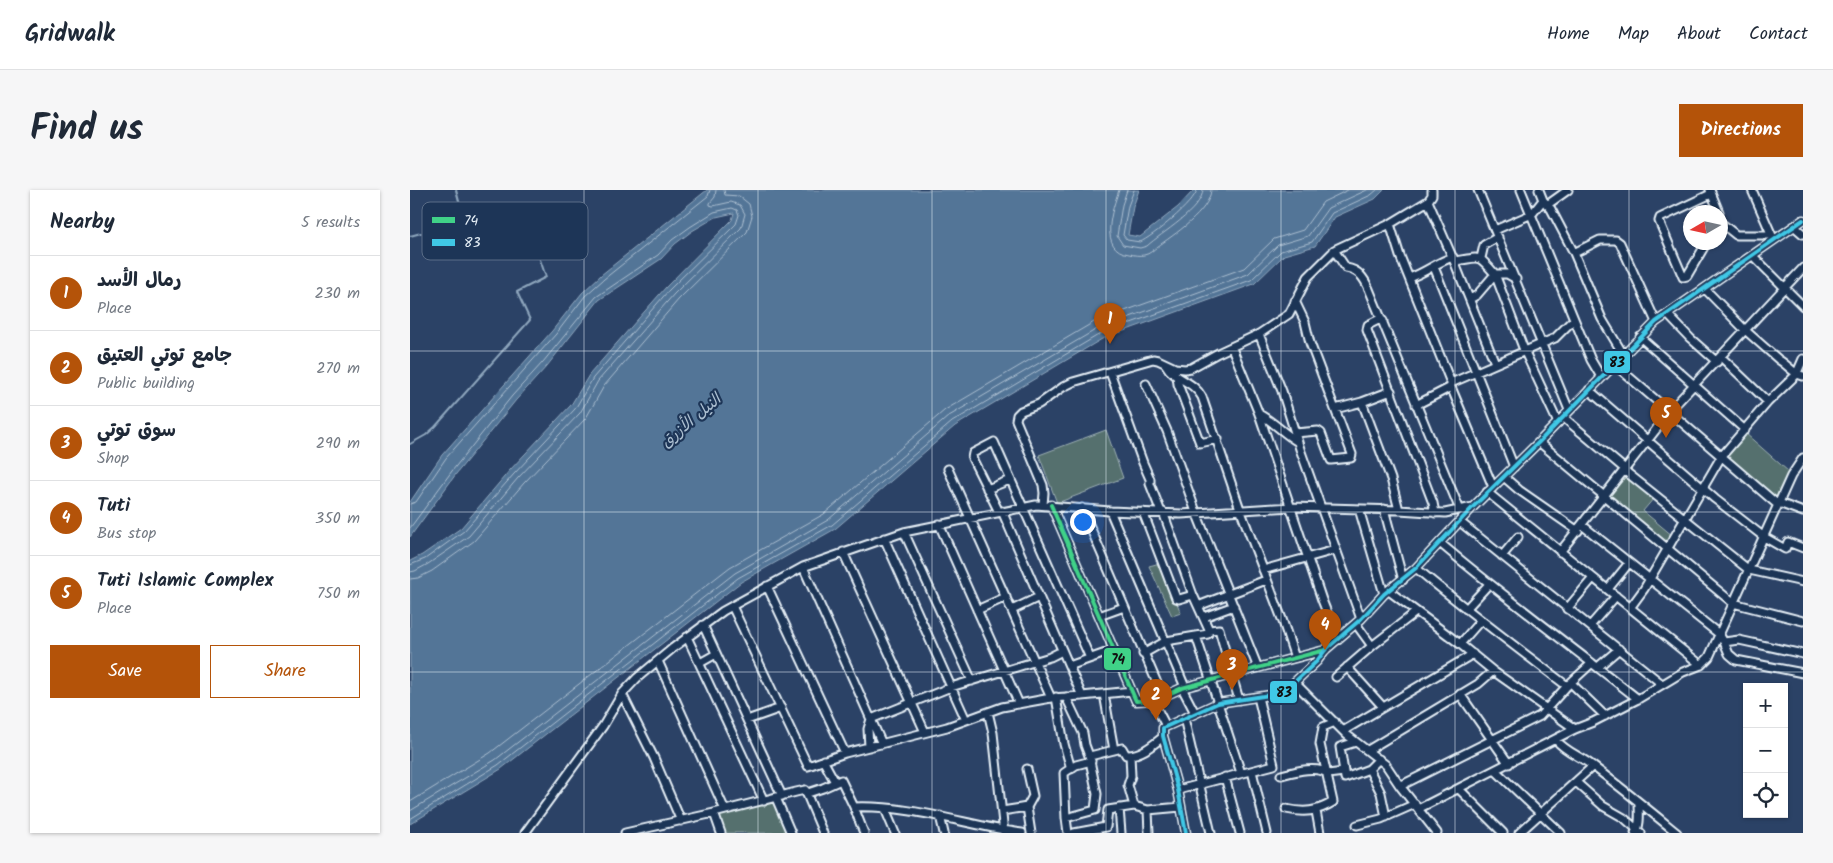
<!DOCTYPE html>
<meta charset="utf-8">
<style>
:root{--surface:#fff;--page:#f6f6f7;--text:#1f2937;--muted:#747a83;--line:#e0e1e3;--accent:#b45309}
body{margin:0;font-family:Kalam,"Playpen Sans Arabic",sans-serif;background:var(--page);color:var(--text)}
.controls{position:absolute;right:15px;bottom:15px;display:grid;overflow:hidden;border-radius:0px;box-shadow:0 1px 4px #0004}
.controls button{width:45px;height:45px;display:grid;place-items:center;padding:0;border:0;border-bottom:1px solid var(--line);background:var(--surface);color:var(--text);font:25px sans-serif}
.compass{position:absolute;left:1273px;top:15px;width:45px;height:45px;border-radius:50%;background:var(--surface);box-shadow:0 1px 4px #0004;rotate:261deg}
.you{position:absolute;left:672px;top:331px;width:18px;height:18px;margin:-12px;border:4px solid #fff;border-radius:50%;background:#1a73e8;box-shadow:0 0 0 8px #1a73e833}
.badge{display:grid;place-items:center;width:32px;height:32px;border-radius:50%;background:var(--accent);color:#fff;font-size:16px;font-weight:700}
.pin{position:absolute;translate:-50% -41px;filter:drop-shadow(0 1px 2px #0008)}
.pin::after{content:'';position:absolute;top:26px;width:18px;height:15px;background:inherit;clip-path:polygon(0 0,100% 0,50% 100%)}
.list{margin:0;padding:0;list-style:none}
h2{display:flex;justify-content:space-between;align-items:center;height:65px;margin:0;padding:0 20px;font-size:21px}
h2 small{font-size:16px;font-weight:400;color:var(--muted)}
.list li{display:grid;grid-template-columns:32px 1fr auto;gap:15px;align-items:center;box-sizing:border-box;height:75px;padding:0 20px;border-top:1px solid var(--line)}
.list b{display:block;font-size:19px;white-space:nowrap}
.list p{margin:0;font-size:16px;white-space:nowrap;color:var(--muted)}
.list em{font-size:16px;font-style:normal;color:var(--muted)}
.actions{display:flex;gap:10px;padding:15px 20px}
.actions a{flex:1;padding:11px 0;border:1px solid var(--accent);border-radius:0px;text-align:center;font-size:18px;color:var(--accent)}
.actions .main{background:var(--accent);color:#fff}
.icon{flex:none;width:28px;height:28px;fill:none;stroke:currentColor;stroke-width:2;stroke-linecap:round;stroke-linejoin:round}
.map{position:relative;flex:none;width:1393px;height:643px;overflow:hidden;border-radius:0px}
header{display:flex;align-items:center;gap:30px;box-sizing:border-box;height:70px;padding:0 25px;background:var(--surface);border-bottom:1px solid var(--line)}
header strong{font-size:24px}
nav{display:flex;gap:28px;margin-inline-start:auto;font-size:18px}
.intro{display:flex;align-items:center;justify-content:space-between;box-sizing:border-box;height:120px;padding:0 30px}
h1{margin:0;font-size:35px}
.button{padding:12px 22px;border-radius:0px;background:var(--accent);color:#fff;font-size:18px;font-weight:700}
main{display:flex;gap:30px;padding:0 30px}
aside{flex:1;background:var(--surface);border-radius:0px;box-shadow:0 1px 4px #0004}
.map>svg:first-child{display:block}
.green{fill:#54706e;stroke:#9eb0b3}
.water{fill:#537597;stroke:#8fa7be}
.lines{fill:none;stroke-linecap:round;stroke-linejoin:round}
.shore{stroke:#acbfd1;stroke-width:1}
.stream{stroke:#8fa7be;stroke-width:2}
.minor-casing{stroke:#e8f1f8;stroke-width:11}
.minor{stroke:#1d3557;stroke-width:7}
.bus-1-casing{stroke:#1d3557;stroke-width:8}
.bus-2-casing{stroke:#1d3557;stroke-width:8}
.bus-1{stroke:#40d288;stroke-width:4}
.bus-2{stroke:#40c8e6;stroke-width:4}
.grid{fill:none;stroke:#e8f1f8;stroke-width:1;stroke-opacity:0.55}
.labels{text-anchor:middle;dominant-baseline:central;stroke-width:4.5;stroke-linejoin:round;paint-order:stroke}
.water-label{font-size:16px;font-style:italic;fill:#acbfd1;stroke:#1d3557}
.key{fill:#1d3557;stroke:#5a6d87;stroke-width:1}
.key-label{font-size:14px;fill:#e8f1f8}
.line-badge{stroke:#1d3557;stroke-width:2}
.pale-badge-label{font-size:14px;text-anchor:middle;font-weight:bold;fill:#111}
</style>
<header>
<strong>Gridwalk</strong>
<nav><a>Home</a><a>Map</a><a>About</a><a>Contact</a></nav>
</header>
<div class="intro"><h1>Find us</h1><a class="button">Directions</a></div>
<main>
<aside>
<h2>Nearby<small>5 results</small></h2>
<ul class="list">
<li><span class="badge">1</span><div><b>رمال الأسد</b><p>Place</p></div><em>230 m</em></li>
<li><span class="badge">2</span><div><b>جامع توتي العتيق</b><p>Public building</p></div><em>270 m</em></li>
<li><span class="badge">3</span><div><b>سوق توتي</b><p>Shop</p></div><em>290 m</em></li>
<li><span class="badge">4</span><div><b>Tuti</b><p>Bus stop</p></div><em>350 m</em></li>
<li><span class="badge">5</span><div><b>Tuti Islamic Complex</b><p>Place</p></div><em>750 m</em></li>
</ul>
<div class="actions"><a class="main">Save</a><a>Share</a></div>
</aside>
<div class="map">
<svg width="1393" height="643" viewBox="0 0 1393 643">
<rect width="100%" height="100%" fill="#2b4266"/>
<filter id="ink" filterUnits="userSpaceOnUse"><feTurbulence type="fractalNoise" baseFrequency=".02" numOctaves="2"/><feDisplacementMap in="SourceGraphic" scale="10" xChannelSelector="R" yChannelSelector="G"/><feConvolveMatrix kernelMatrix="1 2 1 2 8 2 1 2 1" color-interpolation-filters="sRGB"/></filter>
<g filter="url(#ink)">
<path class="green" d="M696,240L713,288L647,313L629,265Z
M1335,243L1379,282L1365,311L1315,268Z
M1215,284L1244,308L1233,321L1263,346L1256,355L1196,307Z
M750,373L771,423L762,426L739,376Z
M364,610L378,643H315L308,624Z"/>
<path class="water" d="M297,0H729L723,17L718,45L730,47L768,17L784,0H974L965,9L925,27L905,56L874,65L844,94L692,149L545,236L425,339L331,392L91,579L0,634V371L12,365L51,338L100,280L161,215L179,185L256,97L322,30L324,23L306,27L282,41L265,54L251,69L189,110L137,176L106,210L46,284L0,347V312L32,265L142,141L172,103L191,85Z"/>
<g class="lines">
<path class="shore" d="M709,0C702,20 688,60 719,64C724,65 729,66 734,65C740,64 743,60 747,57C763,45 800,22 801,0
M717,0L712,15L707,46L713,55L730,58L737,56C751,43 792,20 793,0
M724,0L718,16L713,45L717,50L730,52C741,48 785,12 787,0
M0,314L6,312L36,268L146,144L175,106L194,89L298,6L300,0
M0,338L42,281L102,206L133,172L186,107L248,65L262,50L280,37L304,22L322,18L327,20L329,25L326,34L259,100L183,188L165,219L104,284L54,341L15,369L0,375
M0,382L5,381L18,374L59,346L108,288L170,223L188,191L264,104L331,38L335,24L330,15L321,12L303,16L300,15V13L305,7L306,0
M0,389L8,388L22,381L64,351L114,293L176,228L194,196L269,109L337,42L342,26L339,14L329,6L315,5L314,0
M0,612L80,563L320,377L414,324L535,220L684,132L834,78L864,49L893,40L913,12L938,0
M0,621L85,570L325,383L418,330L539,226L687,139L838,84L868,55L898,46L918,18L957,0
M0,629L88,575L328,388L422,335L542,232L690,144L841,90L871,61L902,52L922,23L961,5L967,0"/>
<path class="stream" d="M18,41L54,30L46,0
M0,46L11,43
M0,254L16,245L25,237L120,130L107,102L136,87L124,52"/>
<g class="minor-casing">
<path id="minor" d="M1068,0L1159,220
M1111,0L1181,170L1191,187
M1129,0L1133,10L1141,19L1164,63L1192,129L1213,164
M1300,0L1309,22
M1342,0L1363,48
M1018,11L1044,71L1085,173
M1137,15L1158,0
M1310,32L1326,45H1361
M980,34L990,66L1041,193V197L1083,297
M1385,37L1393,44
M1085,40L1122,24L1133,10
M1297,52L1277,86L1273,87L1249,31L1250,28L1301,4
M924,60L936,78C949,80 954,88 959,99L1050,320
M1164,63L1190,50H1206L1210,53L1246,132
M1343,66L1393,116
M1071,68L1074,55L1088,47
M1044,71C1071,68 1066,62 1085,84H1097L1106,89
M1024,77L1104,277
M999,88C1015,83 1027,72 1043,67
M1295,99L1335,140L1369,170C1378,175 1383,184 1393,186
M1060,109L1067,105L1085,84L1114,160L1148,233
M885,111L895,132L900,153L937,251L942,264L941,268L921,270L911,243L908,241L885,243
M1258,125L1280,148L1307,172
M973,131L968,130L958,135L957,140L1023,313L1025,323
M849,144L872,201L890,259L951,429
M1230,147L1335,240
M822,158L849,224L912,410L928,450
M1311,167L1358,212
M1204,174L1368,315
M756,175C764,190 784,191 792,207L830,319L872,429L885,468
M700,182L733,273L740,289V294L751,322
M767,186L768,194L790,253L808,249
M1041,193L1145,148L1164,129
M736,194L757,241L786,322L848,478
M1179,200L1305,309L1354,347L1375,359L1378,352L1393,358
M952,212L981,289L989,320
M1006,215L1041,197
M925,219L952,212L981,201
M849,224C864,232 874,244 888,252
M1153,227L1216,280
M1129,252L1323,413L1393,431
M538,279L641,508
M1215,281L1339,380L1393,392
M1094,287L1109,300L1168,341
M577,299L600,290
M1077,302L1291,475
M1369,313L1393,322
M633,315L634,303L633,295L606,230L607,225L611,221L629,214L653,197L663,192L743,169L748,170L765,178L775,179L781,178L808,163L849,144L879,124L898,87L926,59L980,34L1018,11L1022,5V0
M641,315L726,511L745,510L772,498L915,460
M672,318L753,507
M949,319L974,404
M974,319L993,390
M592,321L672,506
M700,321L775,497
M589,322L562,268L563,263L584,252L680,468
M733,322L766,408L769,409L783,405
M753,322L783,405L799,440
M1050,332L1252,494
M529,334L609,514
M1172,335L1309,444L1314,452L1329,450L1393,464
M494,342L562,491
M474,348L556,530
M1030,353C1094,407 1162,457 1228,509
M433,362L515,542
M1150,362L1266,214L1393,78
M1092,366L1108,347
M393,377L472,554
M1006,378C1055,419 1106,457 1157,496
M853,380L925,360
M357,396L435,563
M1198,399L1219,373
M979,401L1050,454L1083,481L1165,539
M322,416L398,576L435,563L537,537L592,517L641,508L672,506L722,501
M788,416L856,390
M1220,418L1234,399L1311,267L1358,212L1386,185L1393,169
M1056,419L1079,394
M1157,419L1183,388
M567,420L596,407
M602,420L629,407
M689,426L714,417
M794,427L824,416
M946,434L962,456
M293,435L372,606
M1180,436L1206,406
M786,446L831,583
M277,447L354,611
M1314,452L1319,464L1326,470L1393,483
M1050,454L1071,430
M733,464L756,451L798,444L799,440L809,439L829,510
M248,471L315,620
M290,473L306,464
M659,476L704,460
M937,477L973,517
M1188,477L1209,459
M926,487L962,456L1006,422
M885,493L937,545L976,575L990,596L1027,643
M1161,493L1195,526
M772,498L785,523
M212,504L244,568L271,631
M694,504L704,560
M1050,504L1099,574
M646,507L654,554L661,579
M656,507L673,543L675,555L681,571L666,575L654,583L656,628L658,643
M745,510V515L756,536
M578,522L583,543L594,643
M774,528L801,643
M337,530L371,518
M933,541L1063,464
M1146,550C1156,562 1172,567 1184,577C1212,598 1240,621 1267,643
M946,552L930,557L935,588L959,579L969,569
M459,557L458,539L461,529L541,497L640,467L652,461
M958,560L1068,494L1083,481
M720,565L721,586L718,595L724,616
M680,566L712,558L716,565C730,566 743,555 753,547
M413,570L425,592
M617,579L623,606L617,617L621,643
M959,579L971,603L976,627
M842,581L857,643
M1086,581L1151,643
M871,585C883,582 907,575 918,584L934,582
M815,587L830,643
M1166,592L1193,616L1214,628L1231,643
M990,596L1130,526L1157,496L1182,473
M1049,599L1093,643
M395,600L413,643
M768,600L864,575L848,507
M366,608L381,643
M444,617C502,615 556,635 612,643
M709,618L711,643
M475,619L485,643
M876,619C894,623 907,622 923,612L910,554L913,537L925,532
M1008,619L1165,539L1183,532L1228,509L1273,482L1291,475L1299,467L1381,286L1393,268
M738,620L739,643
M592,621L617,617
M906,621L910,643
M304,623L311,643
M530,626L534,643
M656,628L685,620L687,604L680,571
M947,635L971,629L1005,614
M115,643L193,536L212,504L227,488L263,458L313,421L393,377L494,342L626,315L700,321L771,324L881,317L989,320L1035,323L1063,317
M215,643L304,623L386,602L395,600L398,603L413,598L431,590L444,617L454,643
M664,643L696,637L698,620L724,616L738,620L771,617
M776,643L768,600L753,546V538L808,513L873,503L907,471L915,460L951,429L974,404L1006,378L1063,317L1129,252L1246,132L1393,30
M1109,643L1183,576
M1225,643C1231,635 1229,623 1229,614"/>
</g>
<use href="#minor" class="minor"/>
<g class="bus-1-casing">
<path id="bus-1" d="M641,315L726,511L745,510L772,498L915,460"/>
</g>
<g class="bus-2-casing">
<path id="bus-2" d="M776,643L768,600L753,546V538L808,513L873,503L907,471L915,460L951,429L974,404L1006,378L1063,317L1129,252L1246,132L1393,30"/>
</g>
<use href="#bus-1" class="bus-1"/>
<use href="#bus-2" class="bus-2"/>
</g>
</g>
<path class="grid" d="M174,0V643M348,0V643M522,0V643M696,0V643M871,0V643M1045,0V643M1219,0V643M0,161H1393M0,322H1393M0,482H1393"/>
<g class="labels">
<g class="water-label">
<text transform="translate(281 231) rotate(-40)">النيل الأزرق</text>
</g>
</g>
<rect x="12" y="12" width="166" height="58" rx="8" class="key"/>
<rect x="22" y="27" width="23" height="6" fill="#40d288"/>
<rect x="22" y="49" width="23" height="7" fill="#40c8e6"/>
<g class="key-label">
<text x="54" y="35">74</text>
<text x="54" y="57">83</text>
</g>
<g class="line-badge">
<rect x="1193" y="160" width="28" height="24" rx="5" fill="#40c8e6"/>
<rect x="693" y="457" width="29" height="24" rx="5" fill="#40d288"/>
<rect x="859" y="490" width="29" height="24" rx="5" fill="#40c8e6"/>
</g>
<g class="pale-badge-label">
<text x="1207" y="177">83</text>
<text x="708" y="474">74</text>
<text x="874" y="507">83</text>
</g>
</svg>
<div class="controls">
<button>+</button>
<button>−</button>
<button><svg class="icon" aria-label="locate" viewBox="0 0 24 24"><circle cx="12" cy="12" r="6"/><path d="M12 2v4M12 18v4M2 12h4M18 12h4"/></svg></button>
</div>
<svg class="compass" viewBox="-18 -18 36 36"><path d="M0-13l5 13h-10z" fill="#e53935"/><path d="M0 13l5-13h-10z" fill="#747a83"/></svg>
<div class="you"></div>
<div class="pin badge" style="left:700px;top:154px">1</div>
<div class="pin badge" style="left:746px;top:530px">2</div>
<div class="pin badge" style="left:822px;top:500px">3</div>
<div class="pin badge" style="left:915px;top:460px">4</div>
<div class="pin badge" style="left:1256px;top:248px">5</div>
</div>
</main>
